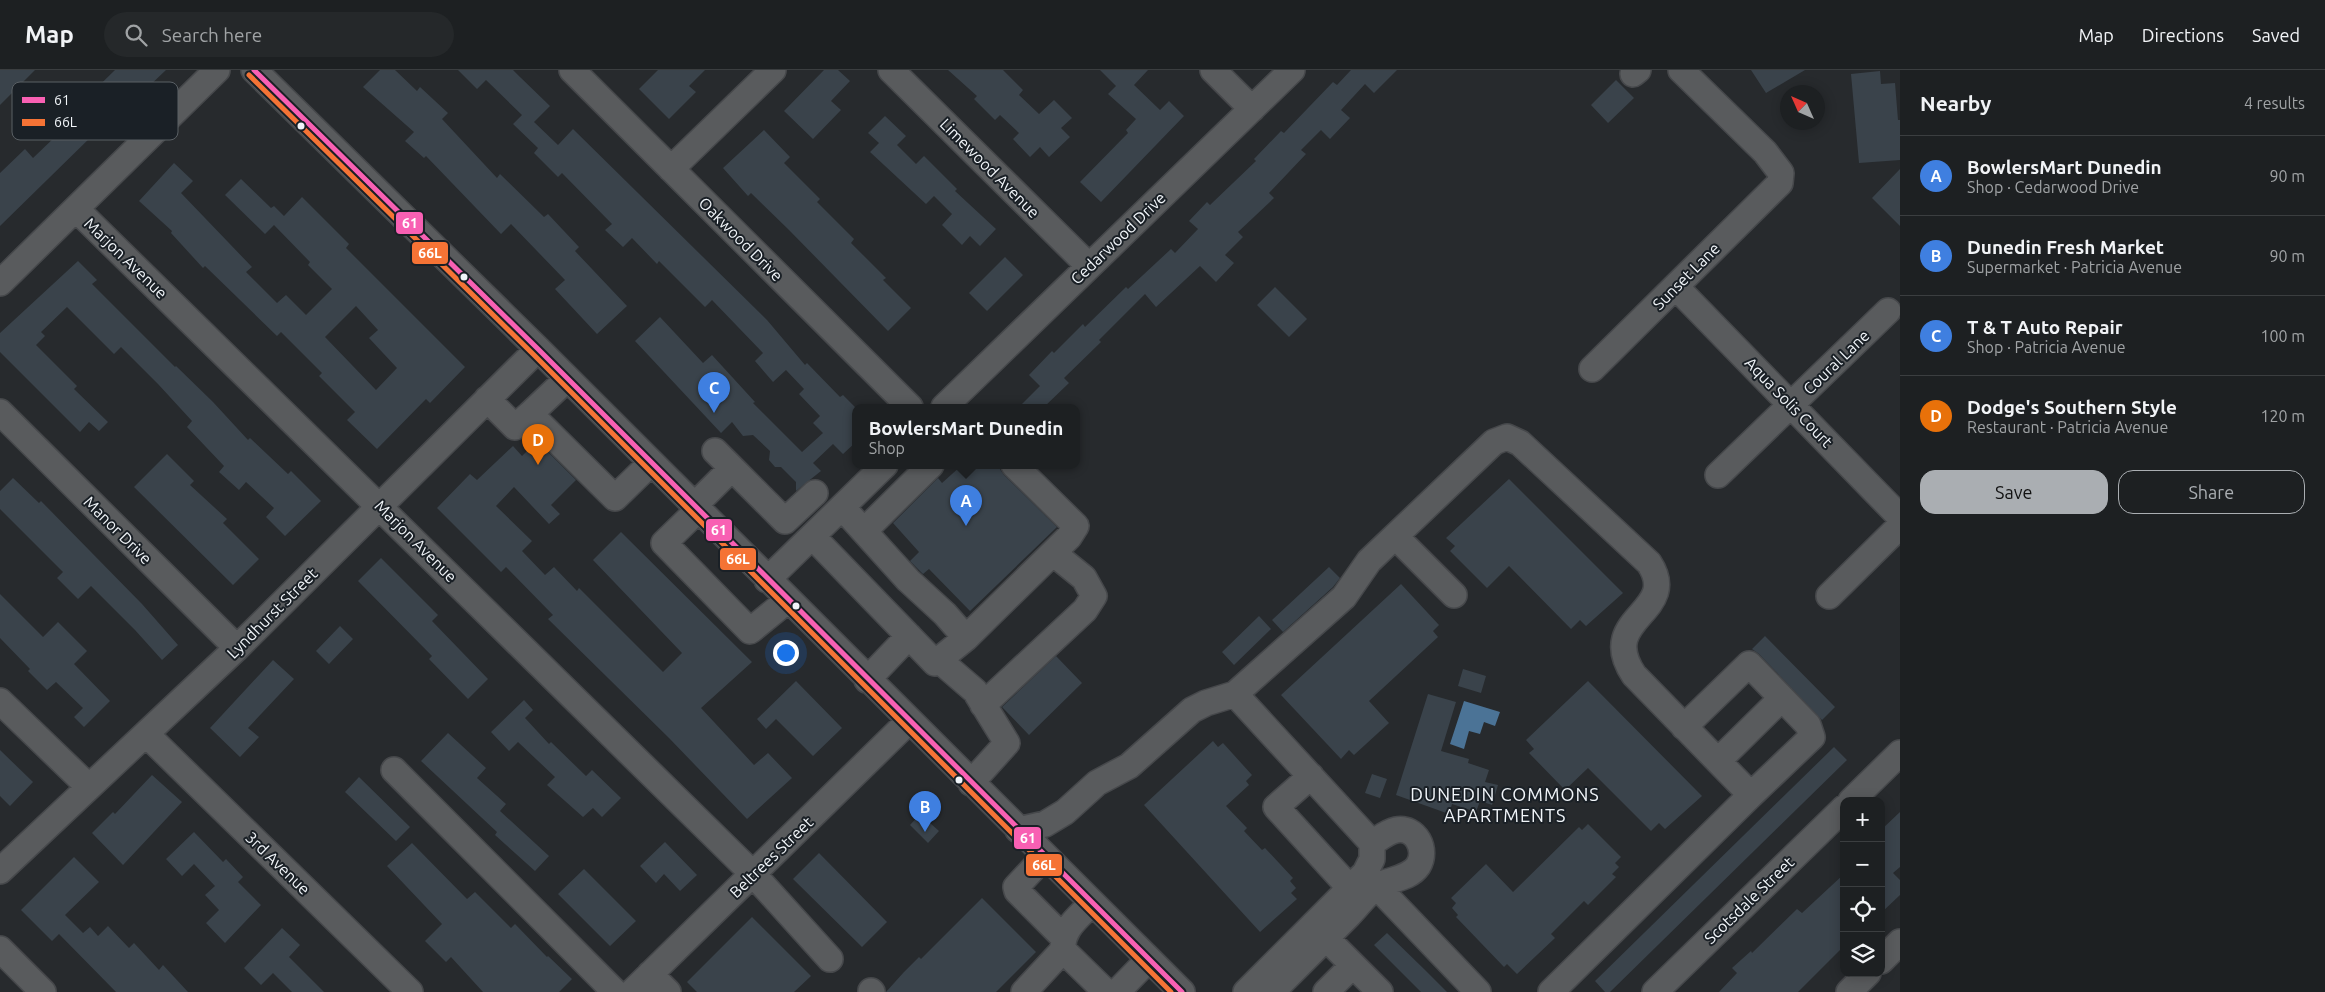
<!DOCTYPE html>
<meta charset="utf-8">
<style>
:root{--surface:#1d2022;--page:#25282a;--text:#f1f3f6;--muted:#a0a3a5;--line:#3b3e40;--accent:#aaaeb2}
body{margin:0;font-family:Ubuntu,sans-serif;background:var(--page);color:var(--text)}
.controls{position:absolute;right:15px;bottom:15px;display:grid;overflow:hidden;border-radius:10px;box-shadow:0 2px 12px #0003}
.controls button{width:45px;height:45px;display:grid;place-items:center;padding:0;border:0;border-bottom:1px solid var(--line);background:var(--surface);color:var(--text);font:25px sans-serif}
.compass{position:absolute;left:1780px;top:15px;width:45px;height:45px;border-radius:50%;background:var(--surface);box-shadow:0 2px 12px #0003;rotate:315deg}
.you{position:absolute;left:785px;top:582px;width:18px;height:18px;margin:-12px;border:4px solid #fff;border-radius:50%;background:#1a73e8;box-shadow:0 0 0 8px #1a73e833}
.badge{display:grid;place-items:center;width:32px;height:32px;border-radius:50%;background:var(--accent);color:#fff;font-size:16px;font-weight:700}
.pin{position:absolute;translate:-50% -41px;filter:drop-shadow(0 1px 2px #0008)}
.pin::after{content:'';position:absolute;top:26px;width:18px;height:15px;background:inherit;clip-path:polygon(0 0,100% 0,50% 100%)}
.popup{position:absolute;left:852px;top:334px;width:228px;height:65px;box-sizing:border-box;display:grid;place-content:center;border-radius:10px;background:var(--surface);filter:drop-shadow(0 1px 4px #0005);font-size:16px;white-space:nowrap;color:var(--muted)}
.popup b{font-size:19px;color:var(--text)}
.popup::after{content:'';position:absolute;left:50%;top:100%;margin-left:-10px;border:10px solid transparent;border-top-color:var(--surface)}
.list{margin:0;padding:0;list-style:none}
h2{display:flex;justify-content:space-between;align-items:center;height:65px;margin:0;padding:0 20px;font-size:21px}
h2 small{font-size:16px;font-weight:400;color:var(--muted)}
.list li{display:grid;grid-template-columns:32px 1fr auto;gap:15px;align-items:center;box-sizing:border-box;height:80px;padding:0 20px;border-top:1px solid var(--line)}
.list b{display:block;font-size:19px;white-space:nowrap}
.list p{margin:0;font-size:16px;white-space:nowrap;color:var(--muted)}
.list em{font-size:16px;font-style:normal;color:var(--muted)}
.actions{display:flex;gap:10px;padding:15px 20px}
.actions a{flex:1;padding:11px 0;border:1px solid var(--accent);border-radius:15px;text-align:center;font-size:18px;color:var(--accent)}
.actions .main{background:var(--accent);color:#111}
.icon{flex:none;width:28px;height:28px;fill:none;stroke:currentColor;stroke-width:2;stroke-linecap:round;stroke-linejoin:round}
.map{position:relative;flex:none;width:1900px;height:922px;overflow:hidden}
header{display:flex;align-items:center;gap:30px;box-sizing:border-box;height:70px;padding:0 25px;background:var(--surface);border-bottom:1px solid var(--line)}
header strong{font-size:24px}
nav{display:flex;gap:28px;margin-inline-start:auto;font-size:18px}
.search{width:350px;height:45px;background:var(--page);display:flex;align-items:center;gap:12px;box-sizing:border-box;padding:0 18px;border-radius:28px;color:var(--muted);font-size:19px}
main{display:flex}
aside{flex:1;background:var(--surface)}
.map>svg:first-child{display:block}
.water{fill:#4b7396}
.building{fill:#3a434b;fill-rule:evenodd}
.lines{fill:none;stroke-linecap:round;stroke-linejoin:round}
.minor-casing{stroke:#46484b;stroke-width:28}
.minor{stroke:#595b5d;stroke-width:25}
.bus-1-casing{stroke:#1a2026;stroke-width:9}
.bus-2-casing{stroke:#1a2026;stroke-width:9}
.bus-1{stroke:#f860b3;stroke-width:5}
.bus-2{stroke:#f57335;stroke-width:5}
.bus-dot{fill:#f1f5f9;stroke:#1a2026;stroke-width:2}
.labels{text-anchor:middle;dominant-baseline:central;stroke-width:4;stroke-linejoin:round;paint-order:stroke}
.street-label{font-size:16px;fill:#f1f5f9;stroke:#1a2026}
.neighbourhood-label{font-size:18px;letter-spacing:1px;fill:#f1f5f9;stroke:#1a2026}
.key{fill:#1a2026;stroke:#5a6065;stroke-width:1}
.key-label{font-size:14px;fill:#f1f5f9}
.line-badge{stroke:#1a2026;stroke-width:2}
.badge-label{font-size:14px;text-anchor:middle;font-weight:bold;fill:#fff}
</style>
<header>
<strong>Map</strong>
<div class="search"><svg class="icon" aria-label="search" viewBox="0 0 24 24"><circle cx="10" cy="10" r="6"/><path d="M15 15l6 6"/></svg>Search here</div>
<nav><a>Map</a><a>Directions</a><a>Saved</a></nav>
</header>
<main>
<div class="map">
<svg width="1900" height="922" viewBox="0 0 1900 922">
<rect width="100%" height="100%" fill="#272a2d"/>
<path class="water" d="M1464,631L1500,642L1495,656L1484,652L1480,664L1469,661L1464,679L1450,674Z"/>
<path class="building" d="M0,0H35L0,35Z
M115,0H166L146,19L143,16L0,156V103L25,79L33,88L57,65L49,57L70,36L74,40Z
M380,0H395L417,21L420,17L448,43L442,49L497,108L500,104L544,147L548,144L579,177L575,181L627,236L597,264L555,219L565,210L511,154L501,164L426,86L424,88L405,71L414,62L363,17Z
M458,0H513L520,7L550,36L534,52L558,75L573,59L767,250L805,295L807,293L840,327L843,325L856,338V372L843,384L833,374L813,393L821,401L796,421V412L781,397H775L769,390L770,381L753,365L743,366L732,352L721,363L635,271L660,247L703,293L712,285L755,332L753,333L802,382L823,363L813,353L820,346L799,324L804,319L786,300L773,312L755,291L763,283L712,230L705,237L659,191L657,194L632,168L623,177L605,160L612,154L562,103L558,107L534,83L538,78L513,54L522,45L486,10L477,19Z
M658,0H705L689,16L696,22L669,49L639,19Z
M824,0H838L850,11L831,31L841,40L813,69L784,41Z
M948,0H1003L1023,20L1019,25L1039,44L1054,30L1072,48L1061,58L1070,67L1049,87L1040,77L1030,87L1013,69L1019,63L1000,45L995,50L974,29L977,26Z
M1100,0H1148L1134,15L1160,40L1169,31L1184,46L1101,132L1080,112L1128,63L1126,60L1136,49L1108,24L1116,16Z
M1351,0H1397L1374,23L1365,14L1341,40L1350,48L1330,69L1321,60L1301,80L1306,84L1269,123L1274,128L1238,162L1243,167L1225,185L1234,193L1216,212L1200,196L1156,237L1145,224L1099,270L1101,272L1064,308L1069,313L1044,337H1019L1040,316L1029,305L1052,281L1054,283L1083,254L1085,257L1126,217L1128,219L1171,179L1175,183L1198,159L1189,151L1207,132L1210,135L1256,91L1254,89L1281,61L1284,63L1333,12L1337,15Z
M1751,0H1805L1766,23Z
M1880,1L1881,14L1895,13L1898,50H1900V90L1859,93L1851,4Z
M1616,10L1634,28L1608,53L1591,35Z
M885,46L906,66L897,75L916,94L924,86L957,119L955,121L996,159L980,176L970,166L962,175L942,155L952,144L934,126L926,134L870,82L879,73L868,63Z
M764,60L790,87L784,93L820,129L817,132L854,169L851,173L886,208L883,210L911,238L888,261L789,160L751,123L748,126L723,98Z
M174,93L193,111L181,123L252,197L246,202L277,233L286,225L306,245L332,219L308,195L310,192L274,155L265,164L225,125L241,109L271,138L274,136L284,146L302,127L349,174L346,178L465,297L430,333L426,329L377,379L347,350L355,342L319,306L322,303L281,262L277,266L205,196L203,198L171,163L172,161L139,131ZM356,236L378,260L369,268L397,298L376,320L325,267Z
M1900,99V156L1872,128Z
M1005,187L1023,205L987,241L969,223Z
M78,191L97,210L92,214L175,297L176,296L213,332L248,370L250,368L288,404L291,401L321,431L285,466L266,447L274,438L246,412L239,420L219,402L224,396L187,357L192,351L158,314L121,277L114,284L67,237L41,262L45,266L36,275L77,316L74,319L108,352L99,361L89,352L80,362L0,282V263Z
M1275,217L1307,249L1289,267L1257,235Z
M537,371L576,410L551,435L560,444L549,454L514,417L496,436L532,471L522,481L545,505L554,497L577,521L579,518L663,602L682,583L593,490L621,462L752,592L701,638L754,695L768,683L792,708L747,749L669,668L548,549L553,545L506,497L501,502L437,438L470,404L477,410L513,376L522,386Z
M167,384L194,411L190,415L227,449L223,453L259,489L233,515L134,417Z
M962,395H997L1004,405L1057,457L970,541L929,499L923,504L910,491L919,482L893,453L938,408L942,413Z
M13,408L39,433L41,431L142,534L178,575L162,590L135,560L91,516L78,529L57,508L63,502L0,439V421Z
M1509,409L1623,523L1586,556L1580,550L1571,559L1509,496L1487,518L1450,481L1455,476L1446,468Z
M381,488L438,545L432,551L488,609L468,629L429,589L432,586L358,511Z
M1329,497L1340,508L1333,517L1283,562L1272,550Z
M1401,514L1439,555L1433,561L1438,567L1369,631L1389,653L1354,685L1349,680L1341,689L1281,625Z
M0,524L43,567L58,552L87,581L74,594L110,631L84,657L74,647L83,638L56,612L47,620L28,601L30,599L0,568Z
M1259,546L1271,559L1234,595L1222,582Z
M340,556L353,569L329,594L316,581Z
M1765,566L1835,637L1822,650L1759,584L1752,579Z
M1056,586L1082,613L1029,665L1002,637Z
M273,590L294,609L248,658L259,667L240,687L210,658Z
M1463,599L1486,606L1481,623L1458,616Z
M796,611L842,658L813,686L776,649L766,659L757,649Z
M1588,611L1702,726L1665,759L1659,753L1651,761L1588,698L1565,720L1529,683L1534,679L1526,670Z
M1428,624L1456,632L1441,681L1469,689L1468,693L1489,700L1485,712L1498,715L1492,735L1480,731L1476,742L1452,734L1449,744L1396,725Z
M524,630L533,640L525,648L549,674L551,672L586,706L592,700L621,728L602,747L593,738L583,747L547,715L555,707L518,672L509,681L491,662Z
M448,663L486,698L477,708L506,734L500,741L549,786L535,801L495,765L497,762L421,691Z
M1213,671L1218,677L1223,673L1252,705L1246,711L1249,715L1226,736L1247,758L1244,761L1262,780L1265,778L1293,808L1290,811L1296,818L1291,823L1297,829L1260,862L1144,735Z
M1834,677L1847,690L1610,922H1605L1595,911Z
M0,680L33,712L10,736L0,726Z
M1372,704L1387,709L1380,728L1365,723Z
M152,705L182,732L123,795L92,763L113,742L115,744Z
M359,707L410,757L396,771L345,722Z
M1900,742V797L1893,803L1900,810V825L1881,843V760Z
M920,744L939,761L928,773L910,755Z
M1588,754L1621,787L1615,793L1619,797L1612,804L1616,807L1588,835L1584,831L1551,864L1555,868L1517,904L1507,894L1504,897L1456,847L1458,845L1452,838L1456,833L1451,828L1486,794L1513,822L1579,757L1582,760Z
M194,762L223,792L226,789L243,807L238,812L261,835L225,873L206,853L219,840L205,825L215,816L194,794L182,806L166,789Z
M665,772L697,805L680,821L664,804L656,813L640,796Z
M412,773L467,829L475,822L511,858L515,854L547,887L548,886L572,909L559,922H483L451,887L446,892L425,871L442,854L387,796Z
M819,783L887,852L862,877L793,809Z
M74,787L99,812L65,845L83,863L90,857L98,866L108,856L129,878L134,873L159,900L163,895L188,922H116L59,864L52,871L21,840Z
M584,799L636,851L610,876L558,824Z
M1844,804V876L1798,922H1719L1737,903L1732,898L1751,881L1752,883L1797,839L1802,843Z
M982,828L1036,882L996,922H886L904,902L919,887L921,889Z
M752,847L811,906L794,922H697L687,912Z
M282,858L300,875L289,887L324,922H292L273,903L261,915L244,898Z
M1387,863L1424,899L1447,922H1421L1374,875Z"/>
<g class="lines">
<g class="minor-casing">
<path id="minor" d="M254,0L538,279L1182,922
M572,0L910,337
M891,0L1089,196
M1213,0L1252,39
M1633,4L1638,0
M671,99L773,0
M76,139L753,804L830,889
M0,213L217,0
M1676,217L1900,447
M1592,299L1780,113L1781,103L1765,82L1681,0
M567,309L530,344L615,428L651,393
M487,329L515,357L530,344
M944,337L1292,0
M0,342L237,578
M715,381L732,398
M1718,405L1888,241
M694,436L732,398L785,451L815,423
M698,440L664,473L750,561L788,530
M864,461L931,395
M812,466L935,593L966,568L945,544L908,510L842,437
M1396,467L1454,525
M767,510L885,395
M1829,526L1900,456
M966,568L1069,467L1076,456L1014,395
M939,590L975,621L1007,673L971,713
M867,610L909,566
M1235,624L1372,773V789L1365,803L1246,922
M0,631L89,717
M983,635L1085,540L1094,526L1084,508L1053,483
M1684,657L1749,594L1808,655L1812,667L1751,725
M146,664L410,922
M1718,691L1782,628
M394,700L615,922
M1311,706L1276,737L1349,817
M1851,731L1900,683
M1018,760L1045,754L1065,742L1097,713L1129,696L1192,640L1206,633L1235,624L1344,527L1369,491L1494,372L1507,367L1520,373L1649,493C1682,543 1595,547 1634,605L1751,725L1551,922
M1045,786L1016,817L1017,821L1063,867
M0,801L237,578L538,279
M1366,805L1478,922
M1315,857L1380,922
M0,879L43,922
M1063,880C1061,859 1079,847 1092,833
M1881,891L1900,872
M650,904L668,922
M871,921L872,922
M632,922L909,651
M1024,922L1063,880L1106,922
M1117,922L1149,889
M1272,922C1297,897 1323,871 1348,846C1357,837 1367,823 1377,816C1390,809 1409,809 1418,796C1428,780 1416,756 1396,760C1387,762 1380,768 1372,773
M1326,922L1353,895
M1655,922L1844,738
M1849,922L1868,903"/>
</g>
<use href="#minor" class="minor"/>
<g class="bus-1-casing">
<path id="bus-1" d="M254,0L538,279L1182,922"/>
</g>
<g class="bus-2-casing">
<path id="bus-2" d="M249,5L533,284L1171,922"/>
</g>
<use href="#bus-1" class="bus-1"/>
<use href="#bus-2" class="bus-2"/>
</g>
<g class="bus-dot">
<circle cx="301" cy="56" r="4.5"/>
<circle cx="464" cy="207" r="4.5"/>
<circle cx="796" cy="536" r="4.5"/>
<circle cx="959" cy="710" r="4.5"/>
</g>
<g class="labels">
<g class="street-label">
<text transform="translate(990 98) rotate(45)">Limewood Avenue</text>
<text transform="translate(1118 168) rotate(-44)">Cedarwood Drive</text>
<text transform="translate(741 169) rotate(45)">Oakwood Drive</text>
<text transform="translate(126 188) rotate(44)">Marjon Avenue</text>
<text transform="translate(1686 206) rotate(-45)">Sunset Lane</text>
<text transform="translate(1836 292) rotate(-44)">Coural Lane</text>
<text transform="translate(1789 332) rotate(46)">Aqua Solis Court</text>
<text transform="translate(118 460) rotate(45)">Manor Drive</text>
<text transform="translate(416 471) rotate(45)">Marjon Avenue</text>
<text transform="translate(272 543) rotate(-45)">Lyndhurst Street</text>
<text transform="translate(771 787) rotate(-44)">Beltrees Street</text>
<text transform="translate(278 793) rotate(44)">3rd Avenue</text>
<text transform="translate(1749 830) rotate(-44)">Scotsdale Street</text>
</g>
<g class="neighbourhood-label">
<text x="1505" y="724">DUNEDIN COMMONS<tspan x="1505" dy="21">APARTMENTS</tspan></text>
</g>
</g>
<rect x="12" y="12" width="166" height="58" rx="8" class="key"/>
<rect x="22" y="27" width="23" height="6" fill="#f860b3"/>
<rect x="22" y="49" width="23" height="7" fill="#f57335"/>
<g class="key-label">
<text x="54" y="35">61</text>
<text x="54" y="57">66L</text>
</g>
<g class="line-badge">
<rect x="395" y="141" width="29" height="24" rx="5" fill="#f860b3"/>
<rect x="411" y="171" width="38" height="24" rx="5" fill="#f57335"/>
<rect x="705" y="448" width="28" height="24" rx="5" fill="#f860b3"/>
<rect x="719" y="477" width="38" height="24" rx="5" fill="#f57335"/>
<rect x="1013" y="756" width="29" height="24" rx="5" fill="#f860b3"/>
<rect x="1025" y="783" width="38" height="24" rx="5" fill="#f57335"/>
</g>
<g class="badge-label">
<text x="410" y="158">61</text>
<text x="430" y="188">66L</text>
<text x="719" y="465">61</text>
<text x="738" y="494">66L</text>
<text x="1028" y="773">61</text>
<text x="1044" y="800">66L</text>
</g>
</svg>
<div class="controls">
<button>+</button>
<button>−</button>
<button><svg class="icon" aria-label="locate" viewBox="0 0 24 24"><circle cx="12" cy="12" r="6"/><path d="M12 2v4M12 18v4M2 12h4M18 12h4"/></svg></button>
<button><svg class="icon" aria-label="layers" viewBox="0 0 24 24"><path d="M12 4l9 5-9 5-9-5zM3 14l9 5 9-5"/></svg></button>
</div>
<svg class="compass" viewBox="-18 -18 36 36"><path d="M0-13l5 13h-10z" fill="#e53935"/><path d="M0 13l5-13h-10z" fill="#a0a3a5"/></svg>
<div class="you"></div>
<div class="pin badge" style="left:966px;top:456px;background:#3f7fe0">A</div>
<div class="popup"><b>BowlersMart Dunedin</b>Shop</div>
<div class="pin badge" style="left:925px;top:762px;background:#3f7fe0">B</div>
<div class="pin badge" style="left:714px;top:343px;background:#3f7fe0">C</div>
<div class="pin badge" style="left:538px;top:395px;background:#e8710a">D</div>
</div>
<aside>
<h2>Nearby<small>4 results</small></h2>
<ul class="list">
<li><span class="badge" style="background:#3f7fe0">A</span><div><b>BowlersMart Dunedin</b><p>Shop · Cedarwood Drive</p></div><em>90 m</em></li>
<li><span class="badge" style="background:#3f7fe0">B</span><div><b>Dunedin Fresh Market</b><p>Supermarket · Patricia Avenue</p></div><em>90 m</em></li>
<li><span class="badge" style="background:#3f7fe0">C</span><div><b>T &amp; T Auto Repair</b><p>Shop · Patricia Avenue</p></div><em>100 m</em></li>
<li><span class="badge" style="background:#e8710a">D</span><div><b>Dodge's Southern Style</b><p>Restaurant · Patricia Avenue</p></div><em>120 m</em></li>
</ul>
<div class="actions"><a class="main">Save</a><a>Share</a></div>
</aside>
</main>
